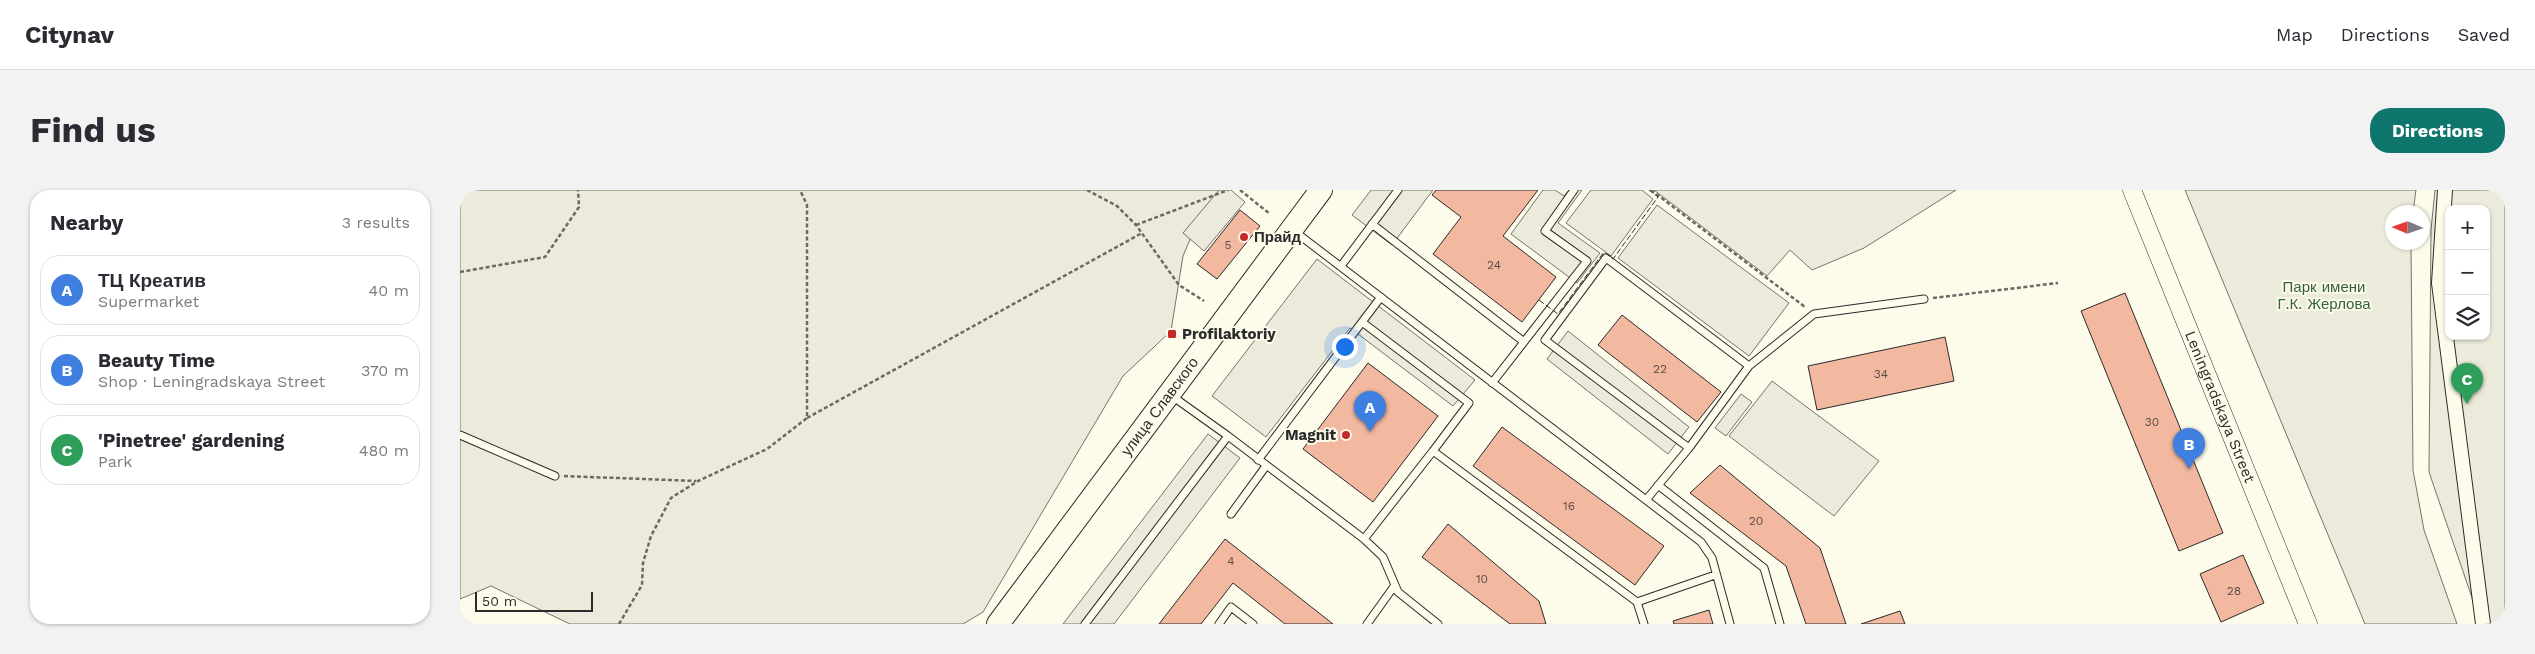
<!DOCTYPE html>
<meta charset="utf-8">
<style>
:root{--surface:#fff;--page:#f2f2f3;--text:#2b2b33;--muted:#7c7c81;--line:#e1e1e2;--accent:#0f766e}
body{margin:0;font-family:"Work Sans",sans-serif;background:var(--page);color:var(--text)}
.controls{position:absolute;right:15px;top:15px;display:grid;overflow:hidden;border-radius:10px;box-shadow:0 1px 4px #0004}
.controls button{width:45px;height:45px;display:grid;place-items:center;padding:0;border:0;border-bottom:1px solid var(--line);background:var(--surface);color:var(--text);font:25px sans-serif}
.compass{position:absolute;left:1925px;top:15px;width:45px;height:45px;border-radius:50%;background:var(--surface);box-shadow:0 1px 4px #0004;rotate:272deg}
.scale{position:absolute;left:15px;bottom:12px;width:118px;box-sizing:border-box;padding-left:5px;border:2px solid #2b2b2b;border-top:0;font-size:14px;line-height:18px;white-space:nowrap;color:#2b2b2b;-webkit-text-stroke:4px #fdfbea;paint-order:stroke}
.you{position:absolute;left:884px;top:156px;width:18px;height:18px;margin:-12px;border:4px solid #fff;border-radius:50%;background:#1a73e8;box-shadow:0 0 0 8px #1a73e833}
.badge{display:grid;place-items:center;width:32px;height:32px;border-radius:50%;background:var(--accent);color:#fff;font-size:16px;font-weight:700}
.pin{position:absolute;translate:-50% -41px;filter:drop-shadow(0 1px 2px #0008)}
.pin::after{content:'';position:absolute;top:26px;width:18px;height:15px;background:inherit;clip-path:polygon(0 0,100% 0,50% 100%)}
.list{margin:0;padding:0;list-style:none}
h2{display:flex;justify-content:space-between;align-items:center;height:65px;margin:0;padding:0 20px;font-size:21px}
h2 small{font-size:16px;font-weight:400;color:var(--muted)}
.list li{display:grid;grid-template-columns:32px 1fr auto;gap:15px;align-items:center;box-sizing:border-box;height:70px;margin:0 10px 10px;padding:0 10px;border:1px solid var(--line);border-radius:20px}
.list b{display:block;font-size:19px;white-space:nowrap}
.list p{margin:0;font-size:16px;white-space:nowrap;color:var(--muted)}
.list em{font-size:16px;font-style:normal;color:var(--muted)}
.icon{flex:none;width:28px;height:28px;fill:none;stroke:currentColor;stroke-width:2;stroke-linecap:round;stroke-linejoin:round}
.map{position:relative;flex:none;width:2045px;height:434px;overflow:hidden;border-radius:20px}
header{display:flex;align-items:center;gap:30px;box-sizing:border-box;height:70px;padding:0 25px;background:var(--surface);border-bottom:1px solid var(--line)}
header strong{font-size:24px}
nav{display:flex;gap:28px;margin-inline-start:auto;font-size:18px}
.intro{display:flex;align-items:center;justify-content:space-between;box-sizing:border-box;height:120px;padding:0 30px}
h1{margin:0;font-size:35px}
.button{padding:12px 22px;border-radius:20px;background:var(--accent);color:#fff;font-size:18px;font-weight:700}
main{display:flex;gap:30px;padding:0 30px}
aside{flex:1;background:var(--surface);border-radius:20px;box-shadow:0 1px 4px #0004}
.map>svg:first-child{display:block}
.green{fill:#ecebdb;stroke:#74746e;fill-rule:evenodd}
.parking{fill:#eceadb;stroke:#74746e}
.building{fill:#f2b8a0;stroke:#2b2b2b}
.lines{fill:none;stroke-linecap:round;stroke-linejoin:round}
.service-casing{stroke:#2b2b2b;stroke-width:9}
.minor-casing{stroke:#2b2b2b;stroke-width:16}
.tertiary-casing{stroke:#2b2b2b;stroke-width:19}
.primary-casing{stroke:#2b2b2b;stroke-width:24}
.path{stroke:#6a6964;stroke-width:2.5;stroke-dasharray:4 2.5;stroke-linecap:butt}
.service{stroke:#fdfbea;stroke-width:7}
.minor{stroke:#fdfbea;stroke-width:14}
.tertiary{stroke:#fdfbea;stroke-width:18}
.primary{stroke:#fdfbea;stroke-width:22}
.fence{stroke:#2b2b2b;stroke-width:1;stroke-dasharray:6 2.5;stroke-linecap:butt}
.poi-dot{fill:#c62828;stroke:#fdfbea;stroke-width:2}
.labels{text-anchor:middle;dominant-baseline:central;stroke-width:4;stroke-linejoin:round;paint-order:stroke}
.number-label{font-size:12px;fill:#5d4e48}
.poi-label{font-size:15px;font-weight:bold;fill:#2b2b2b;stroke:#fdfbea;text-anchor:start}
.park-label{font-size:15px;fill:#34623c;stroke:#fdfbea}
.street-label{font-size:15px;fill:#2b2b2b;stroke:#fdfbea}
</style>
<header>
<strong>Citynav</strong>
<nav><a>Map</a><a>Directions</a><a>Saved</a></nav>
</header>
<div class="intro"><h1>Find us</h1><a class="button">Directions</a></div>
<main>
<aside>
<h2>Nearby<small>3 results</small></h2>
<ul class="list">
<li><span class="badge" style="background:#3f7fe0">A</span><div><b>ТЦ Креатив</b><p>Supermarket</p></div><em>40 m</em></li>
<li><span class="badge" style="background:#3f7fe0">B</span><div><b>Beauty Time</b><p>Shop · Leningradskaya Street</p></div><em>370 m</em></li>
<li><span class="badge" style="background:#2e9e5b">C</span><div><b>'Pinetree' gardening</b><p>Park</p></div><em>480 m</em></li>
</ul>
</aside>
<div class="map">
<svg width="2045" height="434" viewBox="0 0 2045 434">
<rect width="100%" height="100%" fill="#fdfbea"/>
<path class="green" d="M0,0H764L743,19L723,66L711,141L663,186L523,422L503,434H110L31,396L0,409Z
M1131,0H1182L1193,9L1151,66L1106,33Z
M1194,0H1496L1404,58L1352,80L1330,60L1307,86Z
M1725,0H1956L1953,22H1932V52L1951,53L1953,280L1964,340L1997,434H1905Z
M1975,0H2045V434H2021L1969,282L1971,40ZM1989,19H2026V146H1989Z
M1197,15L1329,113L1289,166L1158,68Z
M1312,191L1419,271L1374,326L1269,246Z"/>
<path class="parking" d="M759,0H771L785,12L744,61L723,43Z
M911,0H973L932,55L892,25Z
M1083,0H1095L1104,6L1109,0H1122L1098,33L1140,63L1117,93L1051,44Z
M857,69L1015,190L993,216L890,138L806,247L752,206Z
M1108,141L1229,237L1208,264L1087,169Z
M1281,204L1292,212L1266,246L1255,238Z
M748,244L780,268L654,434H603Z"/>
<path class="building" d="M976,0H1078L1043,46L1096,87L1062,132L973,64L1001,27L972,5Z
M780,20L800,36L757,89L737,74Z
M1665,103L1763,343L1719,361L1621,121Z
M1162,125L1261,202L1237,232L1138,155Z
M1485,147L1494,191L1357,220L1348,176Z
M908,173L978,226L913,312L843,259Z
M1042,237L1204,356L1175,395L1013,276Z
M1260,275L1360,358L1386,434H1346L1326,376L1230,303Z
M988,334L1079,411L1086,434H1050L962,367Z
M765,349L873,434H825L773,393L741,434H699Z
M1783,365L1804,413L1761,432L1740,384Z
M1249,420L1253,434H1214L1213,431Z
M1440,421L1445,434H1401Z"/>
<g class="lines">
<g class="service-casing">
<path id="service" d="M912,34L1064,152
M834,41L1241,352L1252,368L1270,434
M881,76L938,0
M902,132L921,107
M1289,176L1354,124L1464,109
M1032,193L1127,71L1085,41L1114,0
M0,245L95,286
M768,246L904,349L923,367L938,402L978,434
M798,270L902,132L1009,213L973,261L1177,412
M1198,295L1304,378L1320,434
M1186,310L1229,258L1085,150L1146,68L1289,176L1229,258
M771,324L806,276
M904,349L973,261
M625,434L768,246L712,206
M759,434L771,417L793,434
M907,434L935,395
M1184,434L1177,412L1255,385"/>
</g>
<g class="minor-casing">
<path id="minor" d="M1985,0L1979,93L2023,434"/>
</g>
<g class="tertiary-casing">
<g id="tertiary">
<path id="s1" d="M1672,0L1848,434"/>
</g>
</g>
<g class="primary-casing">
<g id="primary">
<path id="s2" d="M538,434L861,0"/>
</g>
</g>
<path class="path" d="M627,0L657,16L676,35L719,95L744,111
M780,0L810,24
M1191,0L1345,117
M676,35L768,0
M0,82L85,67L119,17L118,0
M1473,108L1598,93
M347,228L682,43
M104,286L236,291
M159,434L182,395L183,373L191,346L211,308L238,291L307,259L347,228V15L340,0"/>
<use href="#service" class="service"/>
<use href="#minor" class="minor"/>
<use href="#tertiary" class="tertiary"/>
<use href="#primary" class="primary"/>
<path class="fence" d="M1079,110L1098,124L1144,62L1153,69L1198,7L1189,0"/>
</g>
<g class="poi-dot">
<circle cx="784" cy="47" r="5"/>
<rect x="707" y="139" width="10" height="10" rx="2.5"/>
<circle cx="886" cy="245" r="5"/>
</g>
<g class="labels">
<g class="number-label">
<text x="768" y="55">5</text>
<text x="1034" y="75">24</text>
<text x="1200" y="179">22</text>
<text x="1421" y="184">34</text>
<text x="1692" y="232">30</text>
<text x="1109" y="316">16</text>
<text x="1296" y="331">20</text>
<text x="771" y="371">4</text>
<text x="1022" y="389">10</text>
<text x="1774" y="401">28</text>
</g>
<g class="poi-label">
<text x="794" y="47">Прайд</text>
<text x="722" y="144">Profilaktoriy</text>
<text x="876" y="245" text-anchor="end">Magnit</text>
</g>
<g class="park-label">
<text x="1864" y="97">Парк имени<tspan x="1864" dy="17">Г.К. Жерлова</tspan></text>
</g>
<g class="street-label">
<text stroke="none"><textPath href="#s2" startOffset="271">улица Славского</textPath></text>
<text stroke="none"><textPath href="#s1" startOffset="234">Leningradskaya Street</textPath></text>
</g>
</g>
</svg>
<div class="controls">
<button>+</button>
<button>−</button>
<button><svg class="icon" aria-label="layers" viewBox="0 0 24 24"><path d="M12 4l9 5-9 5-9-5zM3 14l9 5 9-5"/></svg></button>
</div>
<svg class="compass" viewBox="-18 -18 36 36"><path d="M0-13l5 13h-10z" fill="#e53935"/><path d="M0 13l5-13h-10z" fill="#7c7c81"/></svg>
<div class="scale">50 m</div>
<div class="you"></div>
<div class="pin badge" style="left:910px;top:242px;background:#3f7fe0">A</div>
<div class="pin badge" style="left:1729px;top:279px;background:#3f7fe0">B</div>
<div class="pin badge" style="left:2007px;top:214px;background:#2e9e5b">C</div>
</div>
</main>
